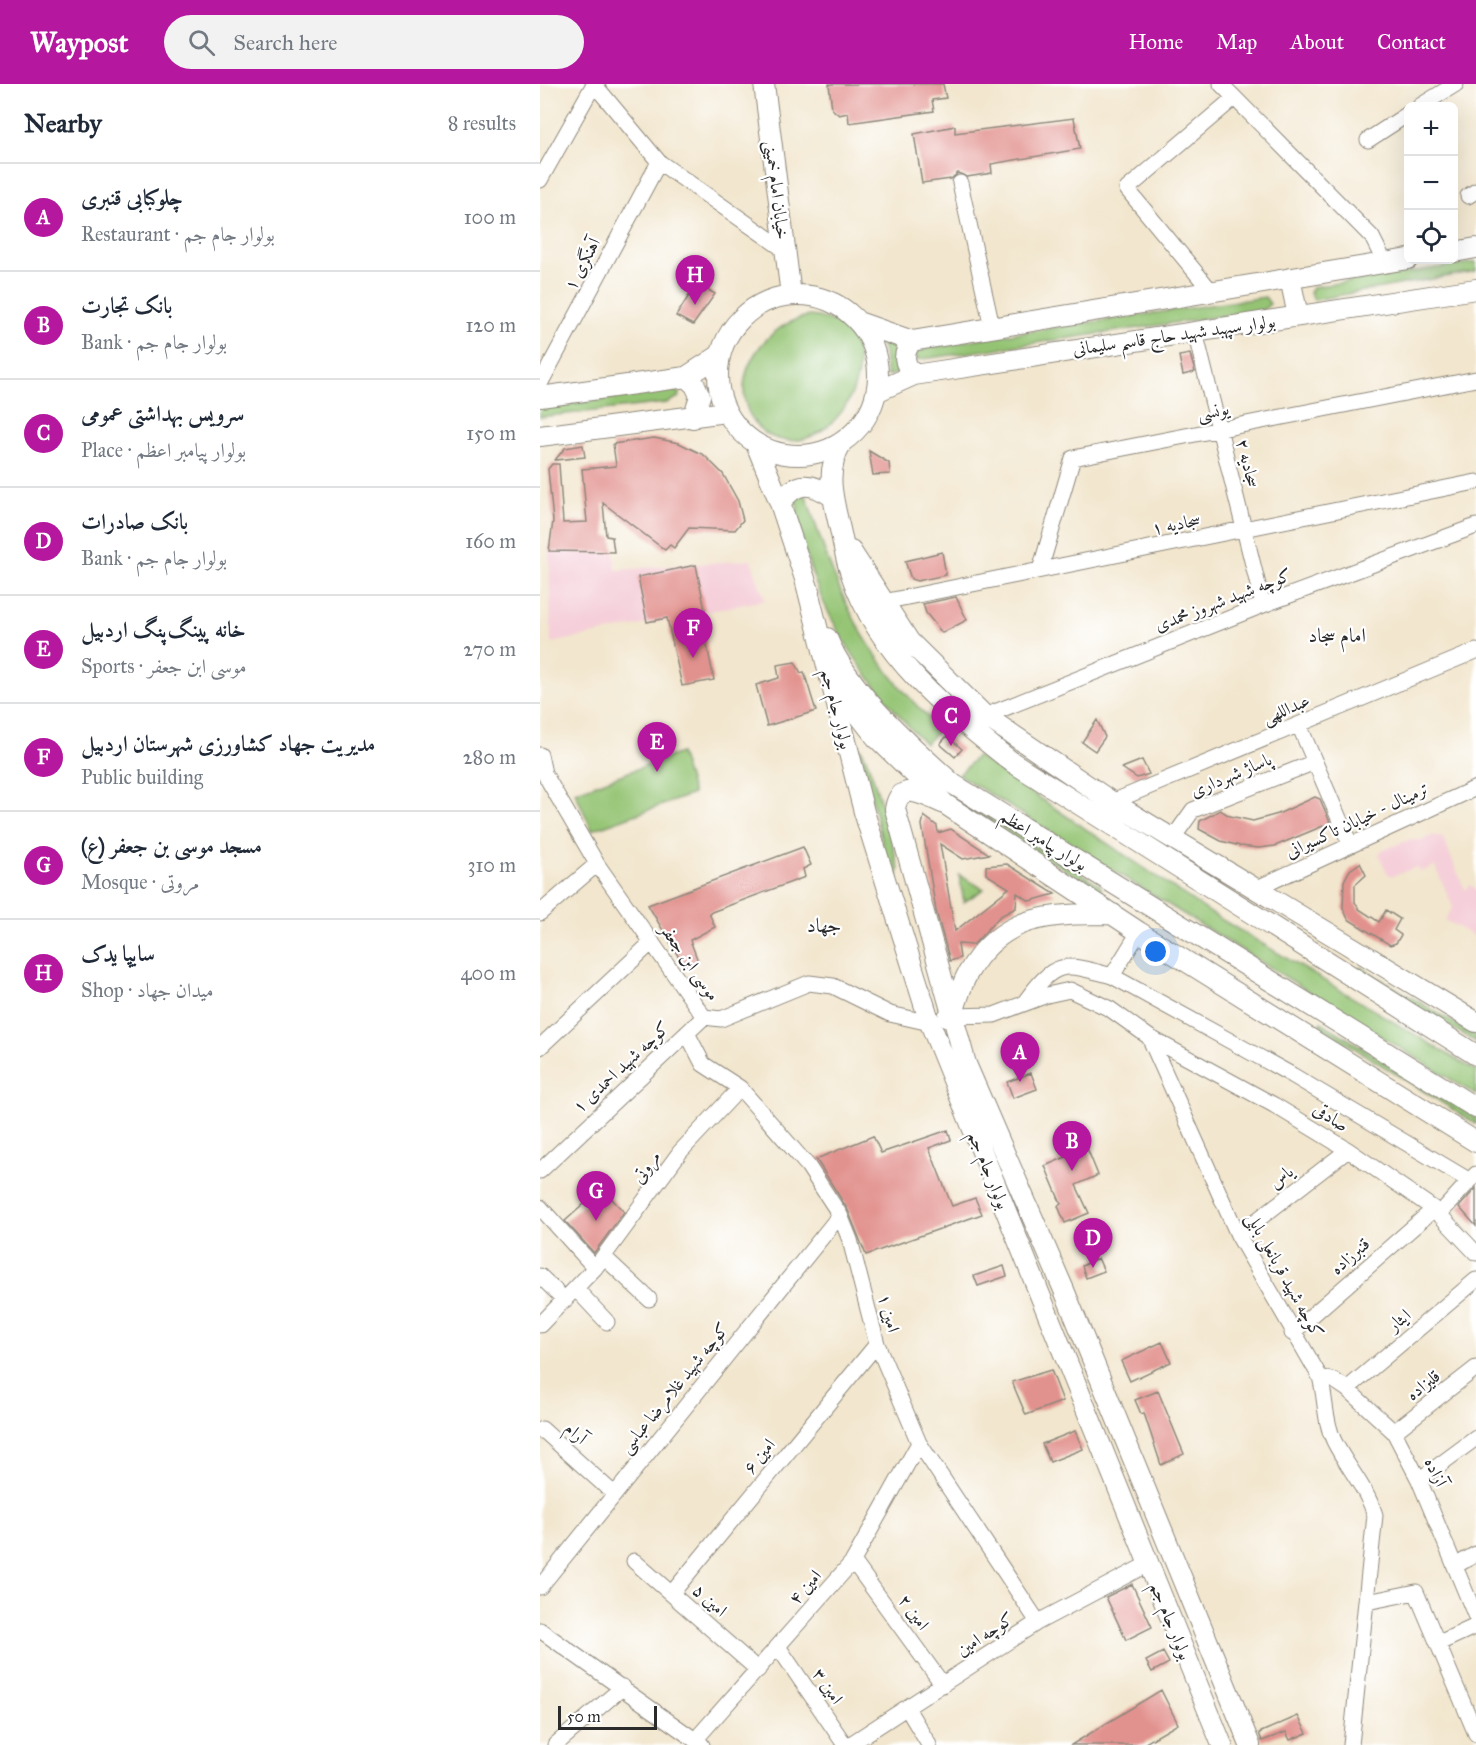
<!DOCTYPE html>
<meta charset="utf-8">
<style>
:root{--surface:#fff;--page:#f2f2f3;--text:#1f2937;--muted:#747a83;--line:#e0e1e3;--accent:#b5179e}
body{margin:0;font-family:"IM FELL Great Primer",Amiri,serif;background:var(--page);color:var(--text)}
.controls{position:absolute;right:18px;top:18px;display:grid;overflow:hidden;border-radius:9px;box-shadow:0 6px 24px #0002}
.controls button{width:54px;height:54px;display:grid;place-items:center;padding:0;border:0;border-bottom:2px solid var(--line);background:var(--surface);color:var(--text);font:30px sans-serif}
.scale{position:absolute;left:18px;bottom:15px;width:99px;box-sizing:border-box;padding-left:6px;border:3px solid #2b2b2b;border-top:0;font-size:16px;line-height:21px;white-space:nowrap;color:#2b2b2b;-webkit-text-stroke:4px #fff;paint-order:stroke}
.you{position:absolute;left:616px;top:868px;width:21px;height:21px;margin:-15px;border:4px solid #fff;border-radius:50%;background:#1a73e8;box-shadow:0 0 0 9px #1a73e833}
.badge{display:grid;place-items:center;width:39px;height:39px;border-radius:50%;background:var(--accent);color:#fff;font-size:20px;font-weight:700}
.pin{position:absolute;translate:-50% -50px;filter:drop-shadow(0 2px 3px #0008)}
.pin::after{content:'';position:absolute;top:32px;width:21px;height:18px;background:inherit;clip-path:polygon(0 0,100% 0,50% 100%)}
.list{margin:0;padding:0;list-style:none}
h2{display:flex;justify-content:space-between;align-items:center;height:78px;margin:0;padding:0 24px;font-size:26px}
h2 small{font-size:20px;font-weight:400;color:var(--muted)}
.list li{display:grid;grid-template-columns:39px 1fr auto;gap:18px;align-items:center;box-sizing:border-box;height:108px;padding:0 24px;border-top:2px solid var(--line)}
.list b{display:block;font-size:22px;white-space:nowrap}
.list p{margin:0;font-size:20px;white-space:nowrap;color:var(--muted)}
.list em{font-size:20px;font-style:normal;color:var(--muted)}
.icon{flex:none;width:33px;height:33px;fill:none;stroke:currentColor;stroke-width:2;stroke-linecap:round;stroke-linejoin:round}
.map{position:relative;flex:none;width:936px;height:1661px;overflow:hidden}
header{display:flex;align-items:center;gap:36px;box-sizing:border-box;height:84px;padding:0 30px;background:var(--accent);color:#fff}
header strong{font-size:28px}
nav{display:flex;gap:33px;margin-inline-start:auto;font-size:21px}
.search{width:420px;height:54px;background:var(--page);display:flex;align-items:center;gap:15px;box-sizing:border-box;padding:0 21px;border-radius:33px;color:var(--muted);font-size:22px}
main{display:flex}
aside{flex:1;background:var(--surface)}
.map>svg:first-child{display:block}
.built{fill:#f5cfd9;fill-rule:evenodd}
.grass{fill:#94c473;stroke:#60784f;stroke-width:1.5}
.building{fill:#e2928e}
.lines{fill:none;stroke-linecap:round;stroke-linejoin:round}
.minor-casing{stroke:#8e887c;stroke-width:17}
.major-casing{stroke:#8e887c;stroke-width:22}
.minor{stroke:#fff;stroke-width:15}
.major{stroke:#fff;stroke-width:20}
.labels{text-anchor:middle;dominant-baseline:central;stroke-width:4.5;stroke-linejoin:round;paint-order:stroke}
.street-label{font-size:18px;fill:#2b2b2b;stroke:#fff}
.neighbourhood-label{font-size:20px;fill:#2b2b2b;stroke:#fff}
</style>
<header>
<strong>Waypost</strong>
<div class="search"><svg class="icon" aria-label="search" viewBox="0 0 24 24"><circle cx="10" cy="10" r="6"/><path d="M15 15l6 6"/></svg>Search here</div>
<nav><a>Home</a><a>Map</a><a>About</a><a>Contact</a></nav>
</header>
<main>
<aside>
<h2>Nearby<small>8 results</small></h2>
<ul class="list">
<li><span class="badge">A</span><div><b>چلوکبابی قنبری</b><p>Restaurant · بولوار جام جم</p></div><em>100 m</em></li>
<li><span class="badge">B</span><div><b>بانک تجارت</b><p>Bank · بولوار جام جم</p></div><em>120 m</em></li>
<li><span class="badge">C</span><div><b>سرویس بهداشتی عمومی</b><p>Place · بولوار پیامبر اعظم</p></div><em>150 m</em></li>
<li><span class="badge">D</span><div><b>بانک صادرات</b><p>Bank · بولوار جام جم</p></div><em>160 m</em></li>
<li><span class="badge">E</span><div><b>خانه پینگ‌پنگ اردبیل</b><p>Sports · موسی ابن جعفر</p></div><em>270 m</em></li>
<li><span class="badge">F</span><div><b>مدیریت جهاد کشاورزی شهرستان اردبیل</b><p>Public building</p></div><em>280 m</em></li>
<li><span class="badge">G</span><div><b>مسجد موسی بن جعفر (ع)</b><p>Mosque · مروتی</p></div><em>310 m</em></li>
<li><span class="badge">H</span><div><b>سایپا یدک</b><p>Shop · میدان جهاد</p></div><em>400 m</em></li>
</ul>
</aside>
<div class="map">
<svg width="936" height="1661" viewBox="0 0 936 1661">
<rect width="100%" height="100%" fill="#fff"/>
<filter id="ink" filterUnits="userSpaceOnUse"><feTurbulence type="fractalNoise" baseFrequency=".0167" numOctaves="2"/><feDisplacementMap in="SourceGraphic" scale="12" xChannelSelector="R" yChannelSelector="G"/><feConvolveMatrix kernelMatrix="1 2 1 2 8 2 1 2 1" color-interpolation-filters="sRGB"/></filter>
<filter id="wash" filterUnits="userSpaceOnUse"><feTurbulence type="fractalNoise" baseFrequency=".008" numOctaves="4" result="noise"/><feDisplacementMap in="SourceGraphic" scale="24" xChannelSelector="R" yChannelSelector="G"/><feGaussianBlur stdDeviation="1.35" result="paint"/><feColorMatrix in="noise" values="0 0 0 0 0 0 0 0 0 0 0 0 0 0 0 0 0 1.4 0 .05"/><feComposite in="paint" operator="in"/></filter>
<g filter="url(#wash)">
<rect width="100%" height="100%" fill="#f2e6ce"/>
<path class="built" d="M9,467L74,468L76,486L211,476L225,516L11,559ZM156,481L165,526L107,538L98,493Z
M894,751L903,754L925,806L929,801L936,805V853L905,836L913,823L895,782L880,788L877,783L852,792L848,790L839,772L841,767L869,756H882Z"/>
<path class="grass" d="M936,178V187L774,216L770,209L773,203Z
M725,213L730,220L723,226L377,276L374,267L443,254Z
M268,232C367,238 302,384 230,352C220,347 214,339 209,329C190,287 228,240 268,232Z
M338,255L354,258V278L358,289L347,292L343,264Z
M132,306L139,309V313L127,319L0,333V324Z
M266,411C298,512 322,571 400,645L385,660C320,591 263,512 256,413Z
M343,536L421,623L461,654L637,769L640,774C566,727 486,684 419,627C389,602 366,568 343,536Z
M319,663C330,670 354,767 359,785L357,794H351Z
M140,669L153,710L52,746L35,708Z
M437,672L674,831L936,987V1011L419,691Z
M396,699L560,801L562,805L558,806L394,703Z
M419,791L444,805L424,818Z
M820,883L936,952V958L819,889Z
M781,938L936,1034V1040L779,942Z"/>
<g id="blocks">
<path class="building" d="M289,0H403L406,14L392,16L394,27L309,39L308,29L299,31L292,25Z
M534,34L540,65L451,80L452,89L427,93L418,89L411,95L382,99L374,50L415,42V49Z
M157,199L175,210L153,241L136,232Z
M650,270L655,288L643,291L639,272Z
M114,354L139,359L164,371L183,390L198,417L203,436L195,446L149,444L134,464L130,461L125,466L63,419L66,452L72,453L74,468L9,467L13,437L8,385L12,380H19L23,439L47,438L42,385L76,382L73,360Z
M43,361L45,373L15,376L25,364Z
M329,367L349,379L350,390L333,391Z
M402,468L406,491L377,497L371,495L365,477Z
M156,481L165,526L160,527L174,596L142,602L127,534L107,538L98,493Z
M416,513L427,536L402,549L386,529L383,520Z
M255,578L261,589L264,588L276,627L227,642L216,601L239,594L237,581Z
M557,636L565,653L555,667L542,658Z
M407,652L422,665L415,673L400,660Z
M602,676L609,690L597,694L582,684Z
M775,713L780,715L790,738L788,740L735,762L719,764L700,762L681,757L659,745L660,737L680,726L690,732L713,737L738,730Z
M384,732L397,742L398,749L411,745L449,770L423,775L400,760L415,847L469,804L446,790V782L467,780L515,810L490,817L477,809L476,824L460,832L433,861L418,860L420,874L410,877L396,827L382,741Z
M263,763L271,781L263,785L265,793L169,829L175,843L150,856L158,877L144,882L108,821Z
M820,779L826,791L815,801V818L819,825L839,838L846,826L860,835L854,846L861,851L856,859L850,861L808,835L803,824L804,797L810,786Z
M491,989L497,1005L473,1014L467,998Z
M408,1046L411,1056L389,1064L412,1122L435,1114L442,1130L326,1171L308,1126L276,1075L333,1052L341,1069Z
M547,1064L558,1091L536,1101L549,1129L525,1139L518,1122L521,1120L505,1082Z
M62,1104L84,1128L54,1169L25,1137Z
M936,1104V1142L919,1123Z
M558,1174L564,1187L546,1194L542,1182Z
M464,1182L467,1192L438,1202L434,1192Z
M622,1258L631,1278L590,1297L581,1277Z
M511,1286L523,1317L486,1331L472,1298Z
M618,1307L644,1370L621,1381L604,1329L601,1330L595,1316Z
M535,1347L543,1365L510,1378L502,1360Z
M592,1500L612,1543L586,1556L566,1513Z
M623,1568L629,1579L612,1588L606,1577Z
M621,1606L638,1640L602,1661H531Z
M758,1632L767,1649L750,1656L746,1648L722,1657L719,1649Z"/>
</g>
</g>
<g filter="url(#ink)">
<use href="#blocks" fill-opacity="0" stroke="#8e887c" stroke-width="1.5"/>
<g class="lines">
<g class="minor-casing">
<path id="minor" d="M54,0L119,78L245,166
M681,0L832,153L845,179
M880,22L916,0
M828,56L868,30
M0,96L54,0
M420,99L452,243
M928,112L936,107
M671,207L587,105L694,14
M655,248L723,521
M0,300L119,78
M500,486L533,374L936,295
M343,518L936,398
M445,632L723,521L936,442
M759,641L810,760
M0,671L4,689L57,780L164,933L181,935L269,899L293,902L350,930L390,939
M572,718L936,567
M633,754L653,726L775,678
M715,805L936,704
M0,829L57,780
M572,892L599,848
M484,919C516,876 521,878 572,892L752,991L930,1097
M412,932L454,931L507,911L530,906L570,925L609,953L698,1151L780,1293C786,1314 784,1337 794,1357C807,1383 826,1403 835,1431L811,1661
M147,949L163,980L200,1004L268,1082L300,1131L310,1156L337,1260L379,1359L498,1538
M609,953L734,1021L808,1066L894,1125L936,1169
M0,963L112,858
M0,1087L164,933
M0,1123L55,1184
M904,1125L936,1090
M698,1151L808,1066
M64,1173L109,1215
M0,1192L25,1216
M36,1205L67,1238
M0,1241L55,1184L140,1068L200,1004
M752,1249L894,1125
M780,1293L795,1297L807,1305L854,1348L879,1396L936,1533
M807,1305L936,1196
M0,1347L2,1345L73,1409
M854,1348L936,1284
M879,1396L936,1354
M94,1477L218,1586
M313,1477L403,1601
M915,1482L936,1470
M0,1503L300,1131
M132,1509L337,1260
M827,1518L876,1508L936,1650
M0,1546L162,1661
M899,1559L936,1542
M239,1564L305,1661
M367,1624L389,1661
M156,1655L313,1477L379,1359
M15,1661L83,1603
M309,1661L498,1538L608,1480"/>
</g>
<g class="major-casing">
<path id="major" d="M224,0L251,211
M914,168L936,164
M750,194L758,232
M178 291a80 80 0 1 1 160 0a80 80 0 1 1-160 0Z
M318,238L372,257L868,175
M372,257C362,270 363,279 374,291
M146,293L155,301L160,312L153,334
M336,308L374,291L936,205
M0,313L146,293L180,271
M0,352L186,328
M302,358C285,386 292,411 299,441C303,457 305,474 311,490C338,571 407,627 472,678L936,971
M216,360L240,419L269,507
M240,419C257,396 271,398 293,413
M311,467L369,557L445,632L572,718L936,938
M265,495L324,728L390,939L682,1661
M287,554C309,608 370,661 413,700L936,1024
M294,599L336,653L405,720L599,848L936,1058
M405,720C386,713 360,694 355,725L426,980L524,1206L710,1661
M408,933L412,932C417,918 421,901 428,889C462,829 512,830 573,830"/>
</g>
<use href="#minor" class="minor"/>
<use href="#major" class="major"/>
</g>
</g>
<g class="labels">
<g class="street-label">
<text transform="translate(237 106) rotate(83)">خیابان امام خمینی</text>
<text transform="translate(42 180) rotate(-62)">آهنگری ۱</text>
<text transform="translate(634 251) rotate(-8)">بولوار سپهبد شهید حاج قاسم سلیمانی</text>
<text transform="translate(673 327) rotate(-11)">یونسی</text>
<text transform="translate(708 379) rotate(76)">سجادیه ۲</text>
<text transform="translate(636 440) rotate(-11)">سجادیه ۱</text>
<text transform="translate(683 516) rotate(-21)">کوچه شهید شهروز محمدی</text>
<text transform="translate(297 625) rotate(76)">بولوار جام جم</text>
<text transform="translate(746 625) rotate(-23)">عبداللهی</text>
<text transform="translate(691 691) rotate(-23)">پاساژ شهرداری</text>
<text transform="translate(817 736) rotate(-25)">ترمینال - خیابان تاکسیرانی</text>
<text transform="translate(504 756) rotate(32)">بولوار پیامبر اعظم</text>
<text transform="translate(150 878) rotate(55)">موسی ابن جعفر</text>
<text transform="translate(81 983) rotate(-43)">کوچه شهید احمدی ۱</text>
<text transform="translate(791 1033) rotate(32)">صادقی</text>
<text transform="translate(106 1083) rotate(-54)">مروتی</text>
<text transform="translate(449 1086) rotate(68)">بولوار جام جم</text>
<text transform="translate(741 1093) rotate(-38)">یاس</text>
<text transform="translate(810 1172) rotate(-41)">قنبرزاده</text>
<text transform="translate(745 1191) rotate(61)">کوچه شهید قربانعلی بابلی</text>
<text transform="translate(349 1229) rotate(75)">امین ۱</text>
<text transform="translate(859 1236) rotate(-40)">ایثار</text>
<text transform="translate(883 1301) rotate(-38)">قلیزاده</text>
<text transform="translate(134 1304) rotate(-51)">کوچه شهید غلامرضا عباسی</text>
<text transform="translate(36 1349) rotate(42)">آرام</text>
<text transform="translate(219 1372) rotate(-51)">امین ۶</text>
<text transform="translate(896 1388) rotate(65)">آزاده</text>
<text transform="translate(265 1503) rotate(-49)">امین ۴</text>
<text transform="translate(170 1516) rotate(42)">امین ۵</text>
<text transform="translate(374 1528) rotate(54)">امین ۲</text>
<text transform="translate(631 1537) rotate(68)">بولوار جام جم</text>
<text transform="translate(445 1550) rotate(-33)">کوچه امین</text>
<text transform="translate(288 1602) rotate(56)">امین ۳</text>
</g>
<g class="neighbourhood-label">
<text x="797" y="551">امام سجاد</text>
<text x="284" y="841">جهاد</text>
</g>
</g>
</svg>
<div class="controls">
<button>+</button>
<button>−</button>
<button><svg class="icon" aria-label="locate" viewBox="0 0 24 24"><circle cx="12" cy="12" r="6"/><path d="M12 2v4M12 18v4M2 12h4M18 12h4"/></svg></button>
</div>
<div class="scale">50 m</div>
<div class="you"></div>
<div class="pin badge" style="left:480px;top:998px">A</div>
<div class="pin badge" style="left:532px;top:1087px">B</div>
<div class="pin badge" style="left:411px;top:662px">C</div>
<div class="pin badge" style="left:553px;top:1184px">D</div>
<div class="pin badge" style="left:117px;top:688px">E</div>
<div class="pin badge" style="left:153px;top:574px">F</div>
<div class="pin badge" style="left:56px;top:1137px">G</div>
<div class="pin badge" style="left:155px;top:221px">H</div>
</div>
</main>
